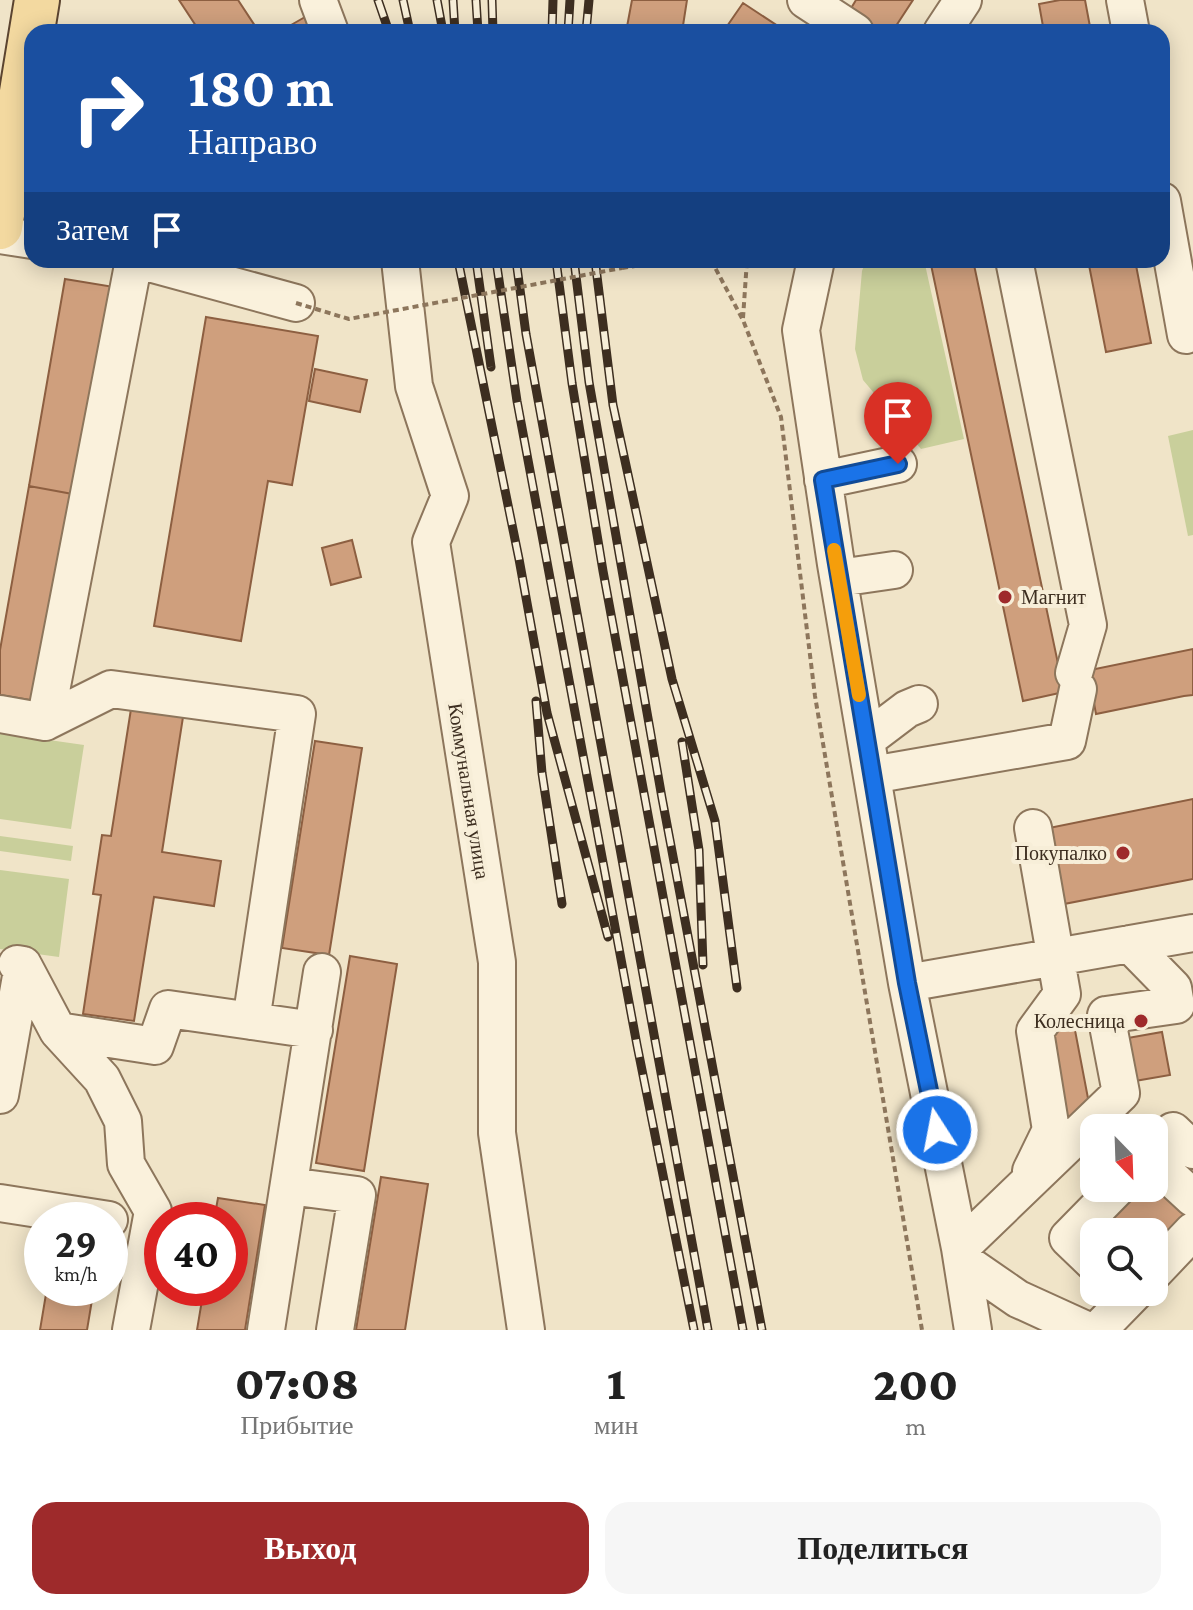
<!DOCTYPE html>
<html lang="ru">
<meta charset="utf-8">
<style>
:root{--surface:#fff;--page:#f6f6f6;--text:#222;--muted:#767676;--accent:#9e2a2b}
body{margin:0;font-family:"Crimson Pro",serif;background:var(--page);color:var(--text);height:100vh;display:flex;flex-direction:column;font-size:30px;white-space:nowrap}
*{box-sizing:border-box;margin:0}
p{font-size:26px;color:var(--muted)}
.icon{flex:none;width:44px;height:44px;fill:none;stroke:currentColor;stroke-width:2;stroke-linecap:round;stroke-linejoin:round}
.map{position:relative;height:1330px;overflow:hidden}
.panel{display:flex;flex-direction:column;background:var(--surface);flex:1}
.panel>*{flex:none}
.banner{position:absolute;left:24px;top:24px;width:1146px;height:244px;border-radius:24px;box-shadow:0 4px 20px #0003;background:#1a4fa0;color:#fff;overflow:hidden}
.needle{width:52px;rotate:157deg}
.tools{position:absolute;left:1080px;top:1114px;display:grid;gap:16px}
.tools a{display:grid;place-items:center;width:88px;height:88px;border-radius:16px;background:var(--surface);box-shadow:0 4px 20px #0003;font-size:40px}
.speed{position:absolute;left:24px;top:1202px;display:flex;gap:16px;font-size:40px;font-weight:700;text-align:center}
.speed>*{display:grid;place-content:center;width:104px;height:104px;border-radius:50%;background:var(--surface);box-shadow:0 4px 20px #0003;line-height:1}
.speed small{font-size:20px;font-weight:400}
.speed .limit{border:12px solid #d22;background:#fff;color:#111}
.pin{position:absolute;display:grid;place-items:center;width:68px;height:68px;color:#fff;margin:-82px -34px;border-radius:50% 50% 50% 0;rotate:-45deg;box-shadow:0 0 8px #0007}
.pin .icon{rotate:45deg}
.me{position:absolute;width:88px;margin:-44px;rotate:349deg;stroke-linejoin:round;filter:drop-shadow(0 0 6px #0008)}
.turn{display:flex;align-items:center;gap:28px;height:168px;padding:0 32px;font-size:36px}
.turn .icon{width:104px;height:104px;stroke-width:2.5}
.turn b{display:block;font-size:56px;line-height:68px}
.then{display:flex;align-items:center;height:76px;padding:0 32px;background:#0003;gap:16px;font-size:30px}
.eta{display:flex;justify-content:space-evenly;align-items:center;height:136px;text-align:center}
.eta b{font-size:48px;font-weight:800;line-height:56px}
.cta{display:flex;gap:16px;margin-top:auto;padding:16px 32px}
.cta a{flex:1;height:92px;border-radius:24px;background:var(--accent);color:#fff;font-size:32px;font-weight:800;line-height:92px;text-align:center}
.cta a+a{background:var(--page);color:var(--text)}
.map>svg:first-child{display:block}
</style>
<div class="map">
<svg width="1193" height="1330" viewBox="0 0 1193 1330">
<rect width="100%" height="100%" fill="#f0e4c8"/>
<path fill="#c9cf9b" d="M866,260h58l40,179 -43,10 -58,-69 -8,-31 7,-78z
M1193,430v105l-5,1 -20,-100z
M0,733l84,12 -13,84 -71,-10z
M0,836l73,10 -2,15 -71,-10z
M0,870l69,9 -10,78 -59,-8z"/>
<path fill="#cf9f7d" stroke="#8d5f41" stroke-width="2" d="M179,0h59l21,32h-59z
M632,0h55l-5,32h-56z
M856,0h57l-21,32h-8l-34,-22z
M1060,0h25l6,32h-47l-5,-28z
M743,3l44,29h-64z
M312,13l11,19h-28l-4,-7z
M930,260h43l91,432 -41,9z
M1088,260h47l16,83 -45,9z
M65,279l49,8 -36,208 -49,-9z
M206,317l112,19 -26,149 -24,-4 -27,160 -87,-15z
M315,369l52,11 -7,32 -51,-11z
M29,486l49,9 -36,207 -42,-7v-45z
M352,540l9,37 -30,8 -9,-37z
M1193,649v46l-9,1 -88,18 -5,-27 -30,-11z
M131,709l52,8 -21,135 59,9 -7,45 -60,-9 -20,124 -51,-7 18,-119 -8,-1 9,-59 9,1z
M315,741l47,7 -33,207 -47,-7z
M1193,799v80l-129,25 -15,-76z
M350,956l47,8 -33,207 -48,-8z
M1074,1025l17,89 -26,5 -17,-89z
M1162,1032l8,43 -41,7 -7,-43z
M381,1177l47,7 -23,146h-49z
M1154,1179l39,35 -39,43v-25h-56l40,-44h16z
M218,1198l47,7 -20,125h-48l7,-42h26v-68h-16z
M47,1288h47l-7,42h-47z"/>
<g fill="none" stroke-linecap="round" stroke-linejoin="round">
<defs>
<path id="minor" d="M318,0l12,32
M806,0l49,32
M1125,0l6,32
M942,32l21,-32
M1162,201l24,134
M0,235l32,5
M138,260l158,43
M400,260l14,126 36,110 -19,46 66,420v171l29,197
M816,260l-15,70 35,234 71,419 53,265 13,82
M1014,260l74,365 -14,48
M823,480l75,-16
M839,578l55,-8
M0,714l45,8 66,-33 186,25 -46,307
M45,722l89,-462
M866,740l41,-31 12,-5
M872,775l195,-34 11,-52
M23,965l35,66 97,15 13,-37 146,21
M907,983l286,-50
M58,1031l44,48 21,42 3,43 27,47 -22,119
M0,1095l23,-130 -6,-1
M1154,1150l19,-19 20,19
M1154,1162l39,36
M1031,1171l20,-41 -16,-99 27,-37 -29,-166
M289,1186l68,9 -22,135
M0,1203l109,17
M960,1248l161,-155 -15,-78 70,-10 -3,-17 -43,-44
M963,1261l55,38 68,31
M1094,1263l-26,-25 49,-50
M1154,1272l39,-41
M266,1330l56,-358
M1098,1330l37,-38"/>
<path id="major" d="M0,227l37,-227"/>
</defs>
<use href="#minor" stroke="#8d765c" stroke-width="40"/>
<use href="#major" stroke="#5b4430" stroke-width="48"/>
<path stroke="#8d765c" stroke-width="4" stroke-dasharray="6 4" stroke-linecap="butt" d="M711,260l32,60 38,97 34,279 107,634
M622,268l50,-8
M743,318l4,-58"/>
<use href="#minor" stroke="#faf1dc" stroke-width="36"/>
<use href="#major" stroke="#f3d9a0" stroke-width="44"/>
<defs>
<path id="rail" d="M378,0l11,32
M403,0l7,32
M437,0l6,32
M453,0l2,32
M476,0l2,32
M492,0l1,32
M552,32l1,-32
M568,32l2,-32
M586,32l3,-32
M458,260l61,299 28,154 61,224
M476,260l15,107
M496,260l21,141 120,644 57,285
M516,260l10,74 182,996
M556,260l16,123 31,188 140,759
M574,260l15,122 73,416 100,532
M595,260l18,145 59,274 43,142 22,167
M536,701l6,72 20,131
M682,742l17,108 4,115"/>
</defs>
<use href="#rail" stroke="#3d2e20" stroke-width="9"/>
<use href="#rail" stroke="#f7eed8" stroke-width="6" stroke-dasharray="18" stroke-linecap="butt"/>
<path stroke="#8d765c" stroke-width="4" stroke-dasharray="6 4" stroke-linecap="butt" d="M296,303l53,16 273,-51"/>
</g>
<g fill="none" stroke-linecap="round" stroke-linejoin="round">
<defs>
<path id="route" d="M898,464l-75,16 84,503 30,147"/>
</defs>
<use href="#route" stroke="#114b97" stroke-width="20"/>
<use href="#route" stroke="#1a73e8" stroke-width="14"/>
<path stroke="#f59e0b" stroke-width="14" d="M834,550l25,145"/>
</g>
<g fill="#9e2a2b" stroke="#f7eed8" stroke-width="3">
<circle cx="1005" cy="597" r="8"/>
<circle cx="1123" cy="853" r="8"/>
<circle cx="1141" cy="1021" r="8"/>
</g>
<g text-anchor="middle" stroke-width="8" stroke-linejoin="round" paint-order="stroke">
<g font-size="20" fill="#3d2e20" stroke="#f7eed8" text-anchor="end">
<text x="1021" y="604" text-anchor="start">Магнит</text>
<text x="1107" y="860">Покупалко</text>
<text x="1125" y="1028">Колесница</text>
</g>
<g font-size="20" fill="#3d2e20" stroke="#f7eed8">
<text transform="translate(469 791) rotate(81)" y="7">Коммунальная улица</text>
</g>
</g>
</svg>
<div class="tools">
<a><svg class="needle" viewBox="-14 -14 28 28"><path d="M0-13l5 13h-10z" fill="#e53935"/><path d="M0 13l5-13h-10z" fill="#767676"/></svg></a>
<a><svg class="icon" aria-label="search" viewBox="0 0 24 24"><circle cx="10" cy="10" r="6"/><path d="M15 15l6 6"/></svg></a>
</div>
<div class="speed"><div>29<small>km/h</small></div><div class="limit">40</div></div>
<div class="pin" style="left:898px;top:464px;background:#d93025"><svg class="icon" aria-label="arrive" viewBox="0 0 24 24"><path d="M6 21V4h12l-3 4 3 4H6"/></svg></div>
<svg class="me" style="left:937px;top:1130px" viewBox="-20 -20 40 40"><circle r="17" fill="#1a73e8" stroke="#fff" stroke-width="3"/><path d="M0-11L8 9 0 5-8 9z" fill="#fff"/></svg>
<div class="banner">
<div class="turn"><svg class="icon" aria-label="right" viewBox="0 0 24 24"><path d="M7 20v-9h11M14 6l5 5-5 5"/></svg><div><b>180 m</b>Направо</div></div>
<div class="then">Затем<svg class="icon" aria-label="arrive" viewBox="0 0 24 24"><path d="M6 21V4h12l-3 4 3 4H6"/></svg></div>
</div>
</div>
<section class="panel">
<div class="eta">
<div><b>07:08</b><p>Прибытие</p></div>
<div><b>1</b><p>мин</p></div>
<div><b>200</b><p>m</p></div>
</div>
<div class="cta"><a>Выход</a><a>Поделиться</a></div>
</section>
